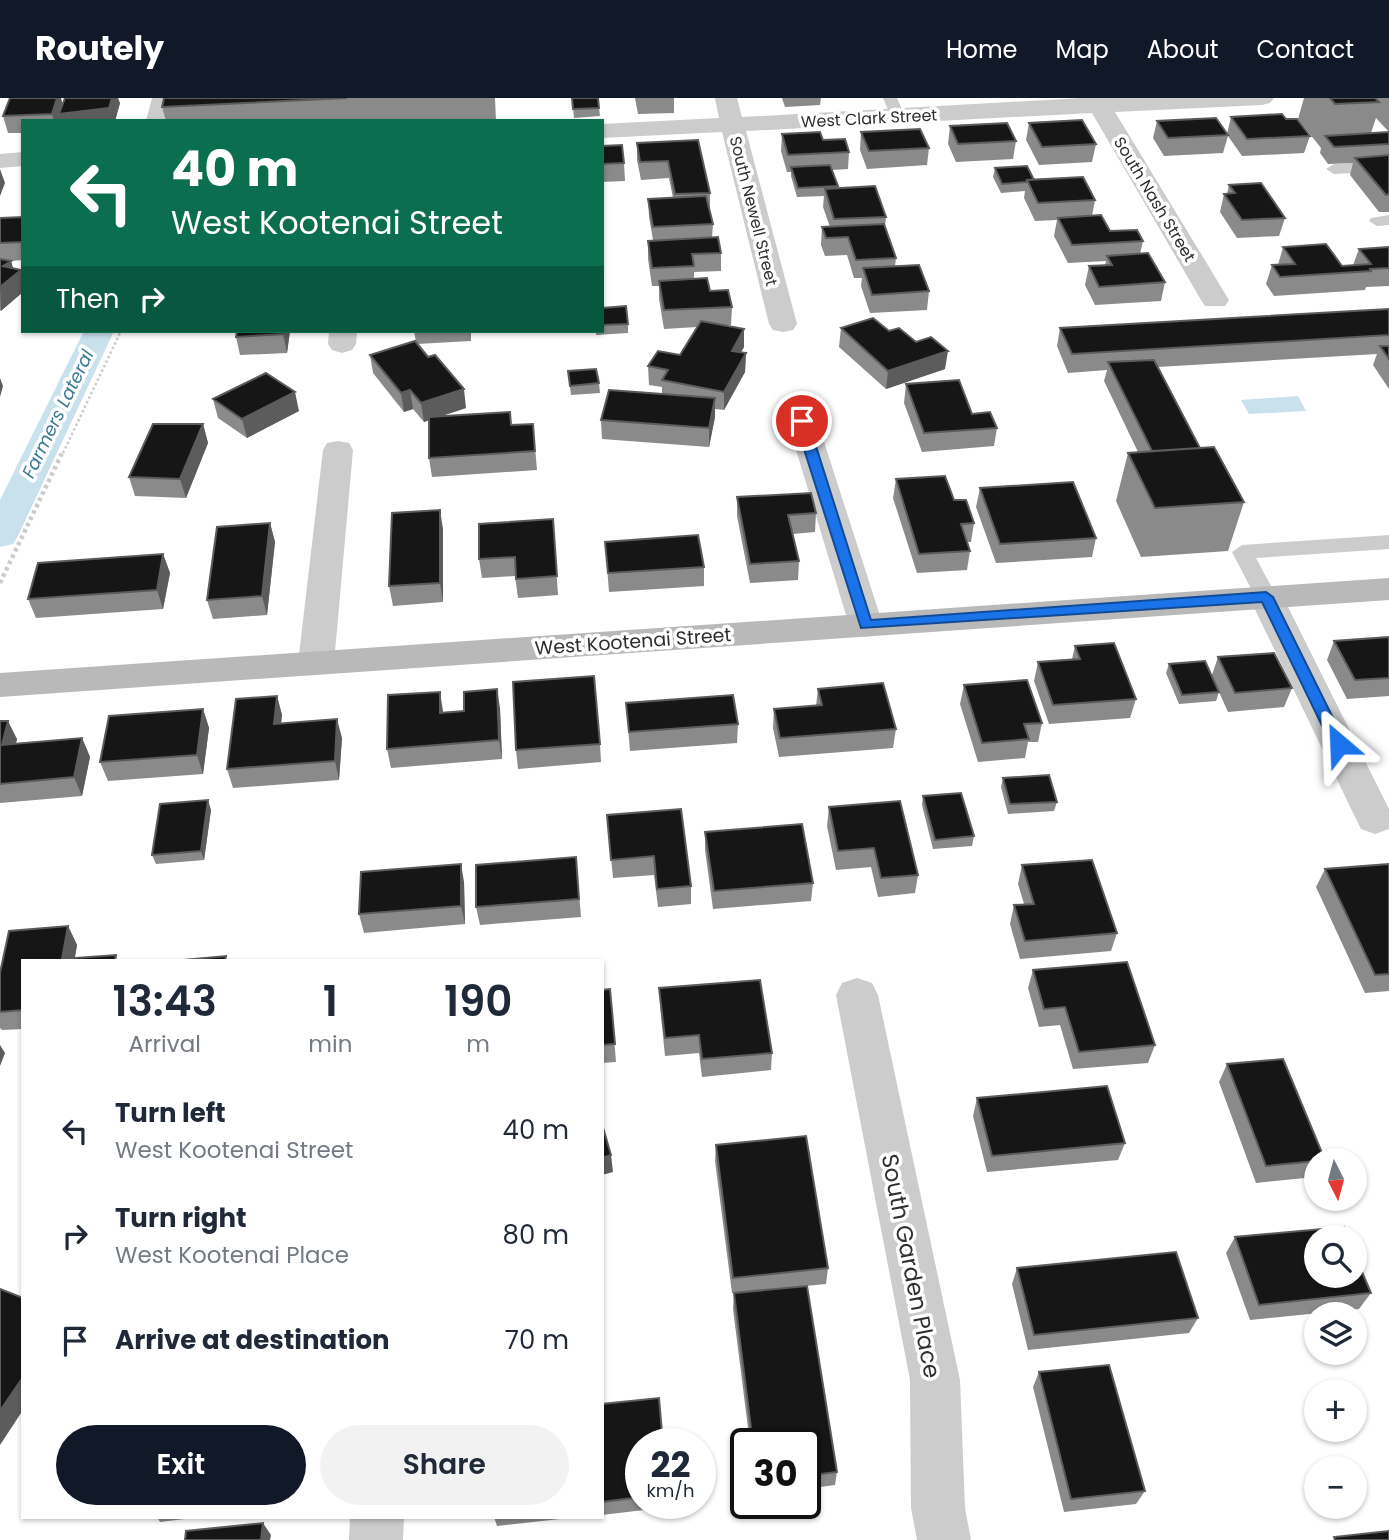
<!DOCTYPE html>
<meta charset="utf-8">
<style>
:root{--surface:#fff;--page:#f2f2f3;--text:#1f2937;--muted:#747a83;--accent:#111827}
body{margin:0;font-family:Poppins,sans-serif;background:var(--page);color:var(--text);height:100vh;display:flex;flex-direction:column;font-size:26px;white-space:nowrap}
*{box-sizing:border-box;margin:0}
p{font-size:23px;color:var(--muted)}
.icon{flex:none;width:38px;height:38px;fill:none;stroke:currentColor;stroke-width:2;stroke-linecap:round;stroke-linejoin:round}
.map{position:relative;flex:1;overflow:hidden}
.side{position:absolute;left:21px;top:861px;width:583px;height:560px;display:flex;flex-direction:column;background:var(--surface);border-radius:0px;box-shadow:0 2px 5px #0004}
.side>*{flex:none}
.top-card{position:absolute;left:21px;top:21px;width:583px;height:214px;border-radius:0px;box-shadow:0 2px 5px #0004;background:#0b6e4f;color:#fff;overflow:hidden}
.needle{width:46px;rotate:174deg}
.fabs{position:absolute;left:1304px;top:1050px;display:grid;gap:14px}
.fabs a{display:grid;place-items:center;width:63px;height:63px;border-radius:50%;background:var(--surface);box-shadow:0 2px 5px #0004;font-size:35px}
.speed{position:absolute;left:625px;top:1330px;display:flex;gap:14px;font-size:35px;font-weight:700;text-align:center}
.speed>*{display:grid;place-content:center;width:91px;height:91px;border-radius:50%;background:var(--surface);box-shadow:0 2px 5px #0004;line-height:1}
.speed small{font-size:18px;font-weight:400}
.speed .limit{border:4px solid #111;border-radius:10px;background:#fff;color:#111}
.pin{position:absolute;display:grid;place-items:center;width:60px;height:60px;color:#fff;margin:-30px;border:4px solid #fff;border-radius:50%;box-shadow:0 2px 7px #0007}
.me{position:absolute;width:77px;margin:-38px;rotate:334deg;stroke-linejoin:round;filter:drop-shadow(0 0 5px #0008)}
.turn{display:flex;align-items:center;gap:24px;height:147px;padding:0 35px;font-size:32px}
.turn .icon{width:91px;height:91px;stroke-width:2.5}
.turn b{display:block;font-size:49px;line-height:60px}
.then{display:flex;align-items:center;height:66px;padding:0 35px;background:#0003;gap:14px;font-size:26px}
.eta{display:flex;justify-content:space-evenly;align-items:center;height:119px;text-align:center}
.eta b{font-size:42px;font-weight:600;line-height:49px}
.action{display:flex;gap:14px;margin-top:auto;padding:14px 35px}
.action a{flex:1;height:80px;border-radius:42px;background:var(--accent);color:#fff;font-size:28px;font-weight:600;line-height:80px;text-align:center}
.action a+a{background:var(--page);color:var(--text)}
ul{padding:0;list-style:none}
li{display:flex;align-items:center;gap:21px;height:105px;padding:0 35px}
li div{flex:1}
li b{display:block;font-size:26px}
li em{font-style:normal}
header{display:flex;align-items:center;gap:42px;box-sizing:border-box;height:98px;padding:0 35px;background:var(--accent);color:#fff}
header strong{font-size:33px}
nav{display:flex;gap:38px;margin-inline-start:auto;font-size:24px}
.map>svg:first-child{display:block}
</style>
<header>
<strong>Routely</strong>
<nav><a>Home</a><a>Map</a><a>About</a><a>Contact</a></nav>
</header>
<div class="map">
<svg width="1389" height="1442" viewBox="0 0 1389 1442">
<rect width="100%" height="100%" fill="#fff"/>
<path fill="#c8e1ed" d="M1298,298l8,15 -57,3 -8,-14z"/>
<g fill="none" stroke-linecap="round" stroke-linejoin="round">
<path fill="#c8e1ed" fill-rule="evenodd" d="M84,233h30l-96,205 -5,8 -13,3v-47z"/>
<path stroke="#ccc" stroke-width="2.5" stroke-dasharray="2.5 2.5" stroke-linecap="butt" d="M63,355l58,-122"/>
<path stroke="#ccc" stroke-width="4.5" stroke-dasharray="3.5 3.5" stroke-linecap="butt" d="M0,485l63,-132"/>
<path fill="#ccc" fill-rule="evenodd" d="M883,0h14l8,18 -3,3h-10z
M1389,63v10l-55,3 -8,-5 8,-5z
M1389,117v10l-12,1 -8,-5 2,-3z
M1389,437v14l-133,9 21,39 -3,5h-16l-26,-50 10,-7z"/>
<path fill="#ccc" fill-rule="evenodd" d="M152,0h24l-6,23h-24z
M715,0h22l5,19 341,-19h191l-4,5 -8,2 -147,7 114,188 -4,6h-20l-4,-6 -109,-187 -346,18 51,193 -4,6 -10,2 -10,-2 -4,-6 -47,-192 -120,6v-14l117,-6z
M23,54v14l-23,2v-14z
M329,233h28l-1,13 -4,6 -10,3 -10,-3 -4,-6z
M802,313l11,3 4,6 66,205 -5,8 -12,4 -12,-4 -5,-8 -62,-205 4,-6z
M338,343l11,2 4,7 -19,213 -6,9 -12,3 -12,-3 -6,-9 25,-213 4,-7z
M1266,488l12,3 5,8 106,212v20l-14,5 -14,-5 -5,-10 -107,-222 5,-8z
M857,880l15,5 6,12 82,385 5,128 6,32h-54l-6,-32 -1,-128 -74,-385 6,-12z
M350,1419h54l-1,23h-54z"/>
<path fill="#b9b9b9" fill-rule="evenodd" d="M1389,480v22l-1389,97v-24z"/>
</g>
<path fill="#8a8a8a" fill-rule="evenodd" d="M164,0h331l1,23h-330l-4,-14z
M572,0l27,10 1,8 -26,2z
M635,0h39v15l-36,1z
M782,0h39l-1,7 -35,2z
M1304,0h85v114h-10l-29,-37 3,-12 -25,1 -8,-11 1,-5 -23,-29zM1376,20l13,14 -18,1z
M120,5l-5,18h-53l-1,-2v2h-38v12h-15l-5,-17 60,-12z
M1231,19l55,2 24,17 -6,17 -62,3 -14,-20 -5,17 -59,3 -11,-18 4,-17 70,13z
M1029,25l67,21 -4,18 -53,3 -13,-25z
M950,28l66,15 -3,18 -57,3 -8,-18z
M861,34l68,16 -2,17 -60,4 -7,-19z
M782,36l41,6 26,12 -1,17 -16,1 5,18 49,29 -1,9 11,32 -1,8 34,25 -2,19 -57,3 -9,-27 1,-8h-8l-7,-23 -22,1 -4,-11 1,-18h8l-7,-20 1,-11 -27,1 -6,-21v-4h-4l-6,-21z
M698,42l12,53v17l3,14 -1,13 9,16v18l-27,1v7l38,28 -1,18h-5l18,22 -3,5 5,1 -1,19 -21,38 -9,-1v8l-6,30 -107,-8 -1,-19 61,-26v-7l-13,-2 -1,-19 32,-11 17,-28 -33,2 -5,-30v-13h-7l-4,-27v-18l5,-1 -4,-23 -1,-18 25,-1 -4,-20 -28,2 -4,-20v-17z
M602,48l22,17 1,18 -23,1z
M995,70l100,32 -3,16 18,15 33,10 -3,13 25,28 -4,19 -66,4 -10,-20 4,-19 16,-1 1,-4 -38,2 -14,-27 3,-16 -22,1 -11,-23 1,-7 -24,2 -8,-16z
M1229,87l56,33 -6,18 -42,2 -17,-26 4,-18h3z
M23,119v43l-12,1 2,7 8,2 2,5v17l-23,19v-93z
M1283,149l59,19 11,-1 6,-16 30,-2v39l-23,1 -1,3 -91,6 -8,-12 6,-19h6z
M602,210l26,16v9l-32,2v-4h6z
M1389,211v80l-16,-24 4,-11 -219,13 42,81 44,54 -16,49 -87,6 -25,-56 12,-48 10,-1 -34,-71 3,-11 -39,3 -11,-27 3,-18z
M841,230l48,3 56,38 -59,20 -47,-42z
M290,233l-3,22 -47,2 -4,-18z
M414,233h57v10l-54,3 49,64 -25,8 71,9 21,-1 4,46 -105,7 -3,-19v-38l-5,2 -11,-13 -9,3 -31,-39 -3,-18 46,-13z
M568,273l31,12 1,10 -29,2z
M906,286l66,30 25,14 -3,18 -72,6 -18,-49z
M213,301l86,12 -52,27 -29,-20z
M203,326l5,19 -22,55 -51,-2 -6,-19z
M896,381l58,21 20,23 -3,19h-4l3,9 -3,19 -50,3 -24,-75z
M980,390l116,50 -4,19 -96,6 -20,-56z
M737,399l79,16 -1,19 -22,2 6,27 -1,19 -48,3 -13,-67z
M553,421l5,76 -40,3 -3,-22 -33,2 -3,-19z
M270,425l5,19 -8,73 -54,4 -6,-19z
M443,431v73l-50,4 -4,-20z
M605,444l99,25v19l-95,6z
M163,456l7,19 -7,36 -127,9 -8,-19z
M1389,539v59l-42,3 -20,-39 7,-19z
M1075,548l61,53 -6,19 -81,6 -15,-43 4,-19 34,-3z
M1218,559l74,31 -8,19 -56,5 -9,-20 -3,9 -37,3 -13,-31 3,-9 43,11z
M964,587l78,38 -4,19h-10l-3,16 -47,4 -18,-58z
M818,591l78,40 -3,19 -114,9 -6,-29 1,-19 42,-3z
M277,598l5,19 -1,8 61,15 -3,42 -106,8 -6,-19z
M626,605l112,21 -1,19 -107,8z
M500,610l2,51 -111,9 -4,-19 56,-37z
M203,611l6,19 -6,46 -95,7 -8,-19z
M0,623l17,18 -1,4 66,-5 8,19 -8,39 -82,7z
M600,646l1,18 -83,7 -2,-19z
M1003,680l54,24 -3,9 -46,3 -7,-27z
M923,698l51,40 -2,10 -39,3 -11,-44z
M829,709l89,68 -3,18 -37,4 -7,-30 -35,3 -9,-44z
M211,712l-7,50 -48,4 -4,-9z
M607,717l84,71v18l-33,3 -4,-32 -41,3z
M705,734l108,51 -2,18 -98,8 -8,-59z
M576,759l5,60 -101,8 -4,-18z
M1389,766v127l-24,2 -49,-106 9,-18z
M1022,767l95,68 -6,18 -91,8 -10,-35 4,-19 10,-1 -6,-20z
M464,784l1,42 -101,9 -5,-19z
M68,828l9,19 -2,13 44,3h-96v68l-21,1 -2,-2v-55z
M1033,872l122,75 -7,18 -75,6 -13,-44 -21,2 -11,-39z
M659,890l113,65 -1,17 -69,7 -3,-24 -34,3 -5,-50z
M610,891l6,73 -14,1v-73z
M1227,966l89,96v15l-1,2 -59,6 -37,-101z
M977,1000l148,45 -7,17 -131,12 -14,-56z
M716,1047l112,123 -2,16 -94,9 -17,-132z
M1235,1139l136,56 -12,16 -109,11 -24,-67z
M1017,1170l181,50 -9,15 -161,17 -16,-66z
M734,1195l103,179 -2,13 -30,4v-45h-55l-17,-135z
M1039,1274l106,119 -9,13 -72,8 -31,-125z
M602,1306l38,40v59h28l1,4 -67,8z
M157,1419h44l-41,5z
M494,1419h84l-81,9z"/>
<path fill="#5c5c5c" d="M57,0h4l3,11 48,-11h6l2,5 -5,18h-53l-1,-2v2h-7l-2,-7z
M0,71l5,14 -5,13z
M11,163l4,14 6,-5 2,5v17l-22,19 -1,-24 3,-21z
M744,231v18l-13,22 1,-18z
M283,233h7l-3,22 -4,-19z
M948,253l-3,18 -59,20 2,-18z
M746,255l-1,19 -21,38v-18z
M0,280l3,8 -3,11z
M464,291l2,19 -42,14 -3,-19z
M410,292l3,19 -9,3 -3,-19z
M295,294l4,19 -52,27 -5,-19z
M715,300v19l-6,30v-19z
M203,326l5,19 -22,55 -6,-19z
M440,412l3,19v73l-3,-19z
M270,425l5,19 -8,73 -5,-19z
M163,456l7,19 -7,36 -6,-19z
M497,591l3,19 2,51 -3,-19z
M440,594l3,19v21l-3,-19z
M277,598l5,19 -3,28 -5,-19z
M203,611l6,19 -6,46 -6,-19z
M337,621l5,19 -3,42 -4,-19z
M8,623l9,18 -6,24 -9,-18z
M82,640l8,19 -8,39 -8,-19z
M208,702l3,10 -7,50 -3,-9z
M461,766l3,18 1,42 -4,-18z
M68,828l9,19 -3,16 -12,-2z
M0,947l5,8 -5,13z
M611,1057l2,17 -11,3v-17z
M23,1279v33l-23,35v-34z
M263,1425l8,12 -1,5h-9z"/>
<path fill="#161616" stroke="#5c5c5c" stroke-width="2" d="M10,0h47l-5,16 -49,2z
M65,0h47l-3,10 -50,6z
M164,0h183l-185,9z
M572,0h26l1,10 -26,1z
M1330,0h45l4,4 -44,2z
M1282,16l4,5h11l13,17 -63,3 -16,-22z
M1216,20l12,17 -60,3 -11,-17z
M1082,22l14,24 -54,3 -13,-24z
M1007,25l9,18 -58,3 -8,-18z
M920,31l9,19 -60,3 -8,-19z
M820,34l3,8 22,-1 4,13 -61,3 -6,-21z
M1389,34v12l-55,3 -9,-11z
M698,42l12,53 -35,1 -7,-33 -28,1 -3,-19z
M622,47l2,18 -22,1v-18z
M1389,57v39l-3,1 -31,-37z
M830,67l8,21 -40,2 -7,-21z
M1027,68l7,14h-7l-1,2 -24,2 -7,-16z
M1083,79l12,23 -57,3 -11,-23z
M1261,85l24,35 -43,2 -18,-26 11,-1 -6,-8z
M875,88l11,31 -52,2 -9,-30z
M706,98l7,28 -60,3 -5,-28z
M1101,117l9,16 27,-1 6,11 -71,4 -14,-27z
M23,119v25l-23,1v-25z
M884,126l12,34 -40,2 -8,-23 -22,1 -4,-11z
M718,139l3,16 -29,1 2,12 -42,2 -4,-27z
M1326,146l16,22 29,-2 -12,-15 30,-2v21l-19,1 1,2 -91,6 -8,-12 23,-1 -12,-17z
M1148,155l17,29 -66,5 -10,-21 23,-1 -5,-9z
M0,161l11,2 -8,5 18,4 -21,17z
M919,167l10,26 -57,4 -9,-27z
M707,180l3,13 18,-1 4,17 -68,3 -5,-29z
M626,208l2,18 -26,1v-17z
M1389,211v26l-317,19 -12,-26z
M873,220l16,13 10,-3 17,14 15,-5 17,14 -60,20 -47,-43z
M701,223l43,8 -12,22 14,2 -22,39 -62,-12 6,-10 -20,-4 10,-15 22,4z
M237,233h46v3l-47,3z
M415,243l13,16 7,-2 29,34 -43,14 -11,-13 -9,3 -31,-38z
M1380,248h9v13z
M1154,262l46,88 -48,3 -44,-89z
M596,271l3,14 -29,3 -2,-15z
M266,275l29,19 -53,27 -29,-20z
M959,282l13,34 18,-2 7,16 -73,5 -18,-49z
M609,292l106,8 -6,30 -108,-8z
M510,314l1,13 22,-1 2,27 -106,7v-41z
M153,326h50l-23,55 -51,-2z
M1214,349l30,55 -89,6 -27,-55z
M945,378l9,24h12l8,23 -13,1 9,27 -51,3 -23,-75z
M1073,384l23,56 -96,6 -20,-56z
M811,395l5,20 -28,2 11,46 -49,3 -13,-67z
M440,412v73l-51,3 3,-73z
M553,421l4,57 -41,3 -1,-22 -36,2v-35z
M270,425l-8,73 -55,4 10,-73z
M698,437l6,32 -96,6 -3,-31z
M163,456l-6,36 -129,9 10,-36z
M1389,539v41l-34,2 -21,-39z
M1114,545l22,56 -83,6 -15,-43 42,-3 -5,-13z
M1274,555l18,35 -57,5 -17,-36z
M1205,563l14,31 -37,3 -13,-31z
M594,578l6,68 -84,6 -3,-68z
M1027,582l15,43 -18,1 5,15 -47,4 -18,-58z
M883,585l13,46 -116,9 -6,-29 48,-4 -4,-16z
M497,591l2,51 -112,9 1,-54 52,-3v21l24,-2v-19z
M733,597l5,29 -109,8 -3,-29z
M277,598l-3,28 63,-5 -2,42 -108,8 9,-70z
M203,611l-6,46 -97,7 9,-46z
M0,623h8l-6,24 80,-7 -8,39 -74,7z
M1049,677l8,27 -47,2 -7,-26z
M961,695l13,43 -39,4 -12,-44z
M208,702l-7,51 -49,4 8,-51z
M900,703l18,74 -37,3 -7,-30 -36,3 -9,-44z
M681,711l10,77 -34,3 -3,-33 -43,4 -4,-45z
M802,726l11,59 -99,8 -9,-59z
M576,759l3,42 -103,8v-42z
M1092,762l25,73 -92,8 -11,-36 20,-1 -12,-39z
M461,766v42l-102,8 2,-42z
M1389,766v110l-14,1 -50,-106z
M68,828l-6,33 54,-4 -1,6h-92v49l-23,2v-39l9,-42z
M226,858l-1,5h-53z
M1127,864l28,83 -76,7 -14,-45 -21,2 -11,-39z
M760,882l12,73 -70,6 -3,-24 -34,3 -6,-50z
M610,891l5,55 -13,1v-55z
M1283,961l42,101h-9v1l-50,5 -39,-102z
M1107,988l18,57 -133,13 -15,-58z
M602,1026l9,31 -9,3z
M806,1038l22,132 -95,10 -17,-133z
M1344,1129l4,10h-32v39h38v-23l17,40 -112,12 -24,-68z
M1176,1154l22,66 -164,17 -17,-67z
M807,1188l30,186 -32,4v-32h-52l-19,-151z
M0,1191l23,9v79l-23,34z
M1109,1267l36,126 -74,8 -32,-127z
M659,1300l4,46h-23v53l-38,5v-98z
M263,1425l-2,17h-76l1,-9z
M1389,1433v9h-54l-1,-3z"/>
<path fill="#1a73e8" stroke="#114b97" stroke-width="2" d="M802,319l6,4 63,199 395,-28 7,5 73,147 -2,4 -5,2 -8,-6 -69,-142 -401,26 -66,-207z"/>
<g text-anchor="middle" stroke-width="7" stroke-linejoin="round" paint-order="stroke">
<g font-size="16" fill="#2f2f2f" stroke="#fff">
<text transform="translate(869 20) rotate(-3)" y="6">West Clark Street</text>
<text transform="translate(1155 101) rotate(59)" y="6">South Nash Street</text>
<text transform="translate(754 113) rotate(76)" y="6">South Newell Street</text>
</g>
<g font-size="18" font-style="italic" fill="#3a7894" stroke="#fff">
<text transform="translate(58 316) rotate(-64)" y="6">Farmers Lateral</text>
</g>
<g font-size="19" fill="#2f2f2f" stroke="#fff">
<text transform="translate(633 543) rotate(-4)" y="7">West Kootenai Street</text>
</g>
<g font-size="23" fill="#2f2f2f" stroke="#fff">
<text transform="translate(911 1168) rotate(79)" y="8">South Garden Place</text>
</g>
</g>
</svg>
<div class="fabs">
<a><svg class="needle" viewBox="-14 -14 28 28"><path d="M0-13l5 13h-10z" fill="#e53935"/><path d="M0 13l5-13h-10z" fill="#747a83"/></svg></a>
<a><svg class="icon" aria-label="search" viewBox="0 0 24 24"><circle cx="10" cy="10" r="6"/><path d="M15 15l6 6"/></svg></a>
<a><svg class="icon" aria-label="layers" viewBox="0 0 24 24"><path d="M12 4l9 5-9 5-9-5zM3 14l9 5 9-5"/></svg></a>
<a>+</a>
<a>−</a>
</div>
<div class="speed"><div>22<small>km/h</small></div><div class="limit">30</div></div>
<div class="pin" style="left:802px;top:323px;background:#d93025"><svg class="icon" aria-label="arrive" viewBox="0 0 24 24"><path d="M6 21V4h12l-3 4 3 4H6"/></svg></div>
<svg class="me" style="left:1339px;top:646px" viewBox="-20 -20 40 40"><path d="M0-17L14 15 0 8-14 15z" fill="#1a73e8" stroke="#fff" stroke-width="4"/></svg>
<div class="top-card">
<div class="turn"><svg class="icon" aria-label="left" viewBox="0 0 24 24"><path d="M17 20v-9H6M10 6l-5 5 5 5"/></svg><div><b>40 m</b>West Kootenai Street</div></div>
<div class="then">Then<svg class="icon" aria-label="right" viewBox="0 0 24 24"><path d="M7 20v-9h11M14 6l5 5-5 5"/></svg></div>
</div>
<section class="side">
<div class="eta">
<div><b>13:43</b><p>Arrival</p></div>
<div><b>1</b><p>min</p></div>
<div><b>190</b><p>m</p></div>
</div>
<ul>
<li><svg class="icon" aria-label="left" viewBox="0 0 24 24"><path d="M17 20v-9H6M10 6l-5 5 5 5"/></svg><div><b>Turn left</b><p>West Kootenai Street</p></div><em>40 m</em></li>
<li><svg class="icon" aria-label="right" viewBox="0 0 24 24"><path d="M7 20v-9h11M14 6l5 5-5 5"/></svg><div><b>Turn right</b><p>West Kootenai Place</p></div><em>80 m</em></li>
<li><svg class="icon" aria-label="arrive" viewBox="0 0 24 24"><path d="M6 21V4h12l-3 4 3 4H6"/></svg><div><b>Arrive at destination</b></div><em>70 m</em></li>
</ul>
<div class="action"><a>Exit</a><a>Share</a></div>
</section>
</div>
